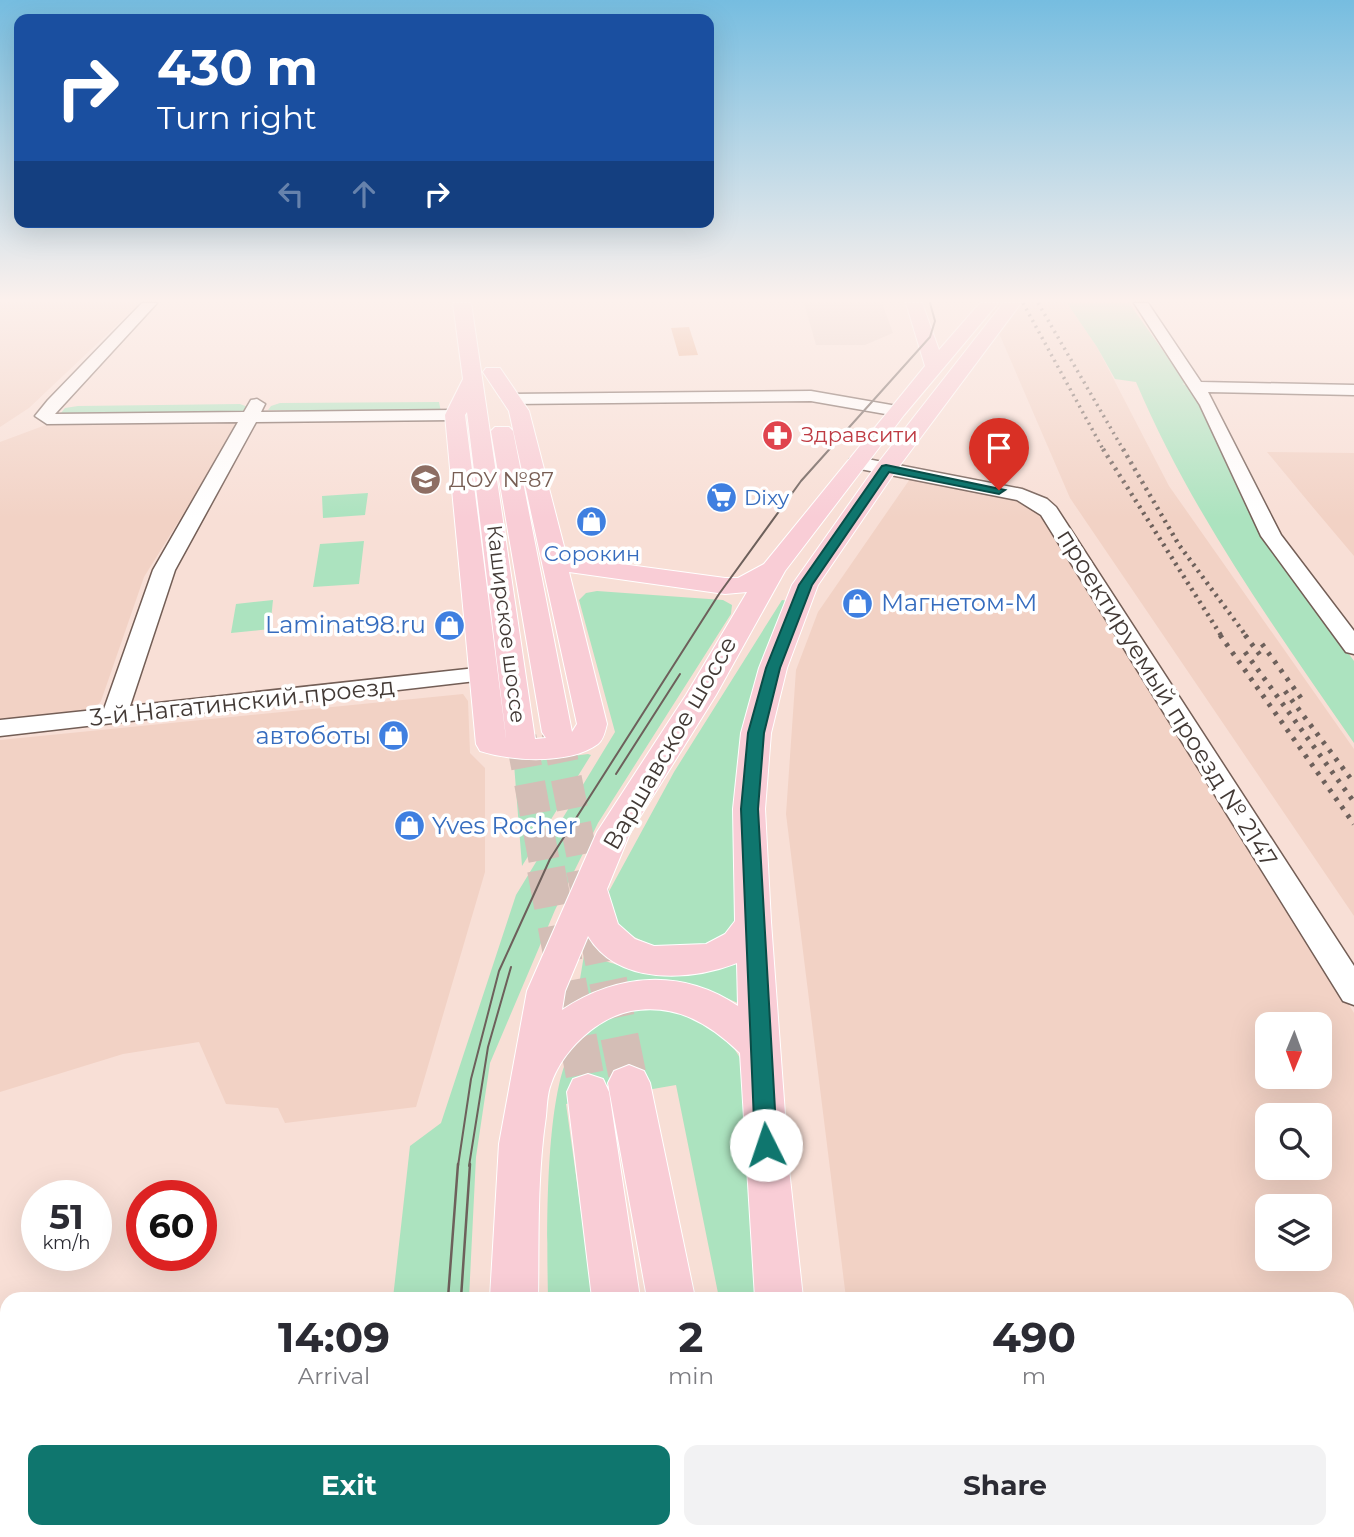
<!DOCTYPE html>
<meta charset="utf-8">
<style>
:root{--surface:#fff;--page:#f2f2f3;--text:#2b2b33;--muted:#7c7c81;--accent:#0f766e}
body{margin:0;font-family:Montserrat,sans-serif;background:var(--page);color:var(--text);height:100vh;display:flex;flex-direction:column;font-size:26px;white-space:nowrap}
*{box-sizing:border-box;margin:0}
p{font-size:23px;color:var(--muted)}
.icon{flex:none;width:38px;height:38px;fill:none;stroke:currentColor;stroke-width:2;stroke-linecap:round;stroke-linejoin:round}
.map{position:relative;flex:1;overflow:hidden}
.drawer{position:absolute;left:0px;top:1292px;width:1354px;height:247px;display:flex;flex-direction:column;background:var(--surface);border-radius:21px 21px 0 0;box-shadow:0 7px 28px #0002}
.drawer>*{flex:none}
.hud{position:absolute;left:14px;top:14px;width:700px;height:214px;border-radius:14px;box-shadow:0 7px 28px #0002;background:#1a4fa0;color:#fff;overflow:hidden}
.needle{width:46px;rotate:181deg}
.controls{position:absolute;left:1255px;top:1012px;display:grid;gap:14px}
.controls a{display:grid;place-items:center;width:77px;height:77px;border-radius:14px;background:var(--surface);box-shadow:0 7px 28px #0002;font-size:35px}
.speed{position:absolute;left:21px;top:1180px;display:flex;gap:14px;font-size:35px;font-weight:700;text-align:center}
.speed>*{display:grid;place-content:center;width:91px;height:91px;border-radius:50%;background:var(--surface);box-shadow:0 7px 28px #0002;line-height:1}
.speed small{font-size:18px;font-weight:400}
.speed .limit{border:10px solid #d22;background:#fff;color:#111}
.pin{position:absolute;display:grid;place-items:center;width:60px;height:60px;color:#fff;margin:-72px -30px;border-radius:50% 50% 50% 0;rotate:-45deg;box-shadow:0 0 7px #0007}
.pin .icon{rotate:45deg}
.me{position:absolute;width:77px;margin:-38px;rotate:356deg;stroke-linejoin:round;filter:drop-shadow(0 0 5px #0008)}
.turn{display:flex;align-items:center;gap:24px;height:147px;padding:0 28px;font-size:32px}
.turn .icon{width:91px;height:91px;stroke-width:2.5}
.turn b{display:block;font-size:49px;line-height:60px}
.lanes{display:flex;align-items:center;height:66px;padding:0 28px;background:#0003;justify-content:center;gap:35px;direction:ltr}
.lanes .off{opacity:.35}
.eta{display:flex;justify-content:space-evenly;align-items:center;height:119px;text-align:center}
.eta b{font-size:42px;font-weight:700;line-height:49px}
.action{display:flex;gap:14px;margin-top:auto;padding:14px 28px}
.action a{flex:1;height:80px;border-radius:14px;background:var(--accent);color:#fff;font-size:28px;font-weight:700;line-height:80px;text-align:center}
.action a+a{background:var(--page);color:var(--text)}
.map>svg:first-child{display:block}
</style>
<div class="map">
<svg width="1354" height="1537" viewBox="0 0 1354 1537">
<rect width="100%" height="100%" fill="#f8dfd6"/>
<path fill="#f2d2c5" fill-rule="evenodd" d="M0,303h140l-111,105 -29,19z
M986,303h81l30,44 72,139 185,263v167l-284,-418z
M236,421l2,5 -94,151 -43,124 -7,9 -13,6 -81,8v-282l51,-19z
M1267,452l87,1v103l-43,-51z
M912,476l106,20 23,16 313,501v524h-469l-1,-6h464v-233h-502l-60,-484 10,-144 22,-58zM1267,1024h53v52h-53zM1267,1115h53v52h-53zM1267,1206h53v52h-53z
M463,694l5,7 2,52 15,15v104l-69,235 -131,16 -7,-15 -52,-4 -27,-62 -76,12 -123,38v-352z"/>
<path fill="#e7cfc6" d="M804,303h78l11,30 -28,12h-49z"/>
<path fill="#ace3bf" d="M1067,303h62l57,80 -4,1 9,2 73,151 90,124v82c-80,-116 -163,-231 -218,-361l-21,-3 -18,-32z
M439,402l2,10 -173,-2 3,-4 9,-3z
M240,404l8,3 -5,6 -183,1 5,-6 13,-2z
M368,493l-3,22 -42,3 -1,-22z
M364,541l-5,43 -46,3 7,-43z
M597,591l126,9 9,5 -1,9 -133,209 -43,87 -65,153 -14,94 -7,141h-76l17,-152 31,-23 75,-228 99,-163 -36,-132 7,-7z
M273,600l-3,29 -39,4 5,-29z
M782,600l7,1 -46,314c-7,11 -14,22 -27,27 -30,14 -74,7 -97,-17 -7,-7 -9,-21 -12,-30l67,-123z
M588,754l3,1 -69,111 -8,-102z
M590,954c44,24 104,18 151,9l-3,40c-67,-29 -93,-25 -161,-6l7,-42z
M646,1005l42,5 39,27 21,34 6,169 6,58h-41l-43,-213 -110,19 27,194h-45c-1,-52 -5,-220 29,-256 21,-24 39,-28 69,-37z"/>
<path fill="#e8a885" d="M689,327l9,28 -19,1 -8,-28z"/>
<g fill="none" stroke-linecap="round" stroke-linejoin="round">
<path stroke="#d4beb6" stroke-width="31" stroke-dasharray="31 16" stroke-linecap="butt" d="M557,732l28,139
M521,737l25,134"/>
<path stroke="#d4beb6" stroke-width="38" stroke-dasharray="38 19" stroke-linecap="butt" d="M546,869l42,223
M585,869l44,214"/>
<defs>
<path id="minor" d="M142,303h15l-102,111 189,-2 7,-12 6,-1 8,5 -4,8 194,-2 9,5 -9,5 -199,2 -81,148 -45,136 355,-39 8,2 4,5 -4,5 -493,57v-16l104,-11 49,-139 85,-148 -191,2 -12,-8 13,-16z
M1134,303h14l53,79 153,3v10l-146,-3 73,143 73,96v23l-8,-2 -85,-116 -61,-131z
M811,391l86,15 9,5 -9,5 -86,-15 -301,3 -8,-5 8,-5z
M857,457l165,32 25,10 9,8 298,459v39l-11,-4 -302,-486 -24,-15 -167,-33 -2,-4 2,-4z"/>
<path id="major" d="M453,303h18l64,436 11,-1 -4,-6 -51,-301 4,-4h14l4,4 59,301 5,-8 -68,-313 -26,-39 3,-4h14l29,43 37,143 11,4 148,20h13l26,-14 161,-198 -19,-63h16l17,47 41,-47h18l-94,112 -119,156 -69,124 -86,138 -23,56 11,35 17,15 19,7 52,-2 19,-10 10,-13 -2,-112 8,-76 18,-65 33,-83 86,-122 125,-160h18l-126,169 -77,113 -31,83 -16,65 -6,76 6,113 18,247 14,129h-48l-15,-245c-31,-30 -65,-50 -109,-42 -35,7 -69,40 -80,73 -4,10 -4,22 -5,32 -9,60 -7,122 -8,182h-48l9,-154 28,-153 70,-159 89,-137 61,-103 -22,2 -156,-22 38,152c-2,7 -3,15 -9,20 -28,21 -87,17 -118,7l-4,-7 -31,-329 18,-36zM467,412l39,325v1l-41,-323zM588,936c30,50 102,45 149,27l1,43c-56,-38 -121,-33 -176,4l3,-19z
M629,1065l15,6 6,12 45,215h-48l-39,-215 6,-12z
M588,1074l15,5 6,13 31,206h-48l-25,-206 6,-13z
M502,1531h54l1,6h-54z
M621,1531h54l1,6h-54z
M689,1531h54l1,6h-54z
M777,1531h54l1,6h-54z"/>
</defs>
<use href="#minor" stroke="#735e56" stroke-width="3"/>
<use href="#major" stroke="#fff" stroke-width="2"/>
<use href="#minor" fill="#fff" fill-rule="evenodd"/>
<use href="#major" fill="#f9cdd6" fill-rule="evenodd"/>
<path stroke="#6d605b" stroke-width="2" d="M616,774l64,-100
M458,1166l13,-87 28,-108 51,-112 169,-265 82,-113 129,-144 5,-16 -5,-18
M469,1166l19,-119 23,-80"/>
<path stroke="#6d605b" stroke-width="2.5" d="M448,1298l10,-134
M461,1298l9,-134
M453,1531v6
M467,1531l1,6"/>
<path stroke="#6d605b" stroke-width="3.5" stroke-dasharray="2 4.5" stroke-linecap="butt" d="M1023,303l81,148
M1038,303l86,148"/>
<path stroke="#6d605b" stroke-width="4.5" stroke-dasharray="2.5 5" stroke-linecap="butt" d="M1103,449l119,188
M1123,449l56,96 68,92"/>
<path stroke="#6d605b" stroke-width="5" stroke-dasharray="3.5 7" stroke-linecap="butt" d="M1220,635l134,189
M1245,635l18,24
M1262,644l39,54
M1245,652l109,150
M1285,691l69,92"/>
</g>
<linearGradient id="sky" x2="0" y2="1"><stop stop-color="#76bde0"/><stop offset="0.58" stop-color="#fcf1ed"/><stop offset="1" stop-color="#fcf1ed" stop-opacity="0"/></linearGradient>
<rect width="1354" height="518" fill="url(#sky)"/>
<path fill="#0f766e" stroke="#0a4d48" stroke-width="2" d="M886,465l119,25 -6,4 -110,-22 -77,113 -32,83 -16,65 -6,76 19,336 -4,7 -7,3 -8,-3 -3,-7 -14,-336 7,-76 18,-65 33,-83 83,-119z"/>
<defs>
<symbol id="pharmacy-disc" viewBox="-11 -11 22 22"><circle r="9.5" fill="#e0444e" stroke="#fff"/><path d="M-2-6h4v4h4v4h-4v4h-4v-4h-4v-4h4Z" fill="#fff"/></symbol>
<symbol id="school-disc" viewBox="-11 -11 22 22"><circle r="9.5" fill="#8d6e63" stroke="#fff"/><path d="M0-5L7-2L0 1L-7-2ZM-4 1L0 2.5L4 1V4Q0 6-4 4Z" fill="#fff"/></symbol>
<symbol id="supermarket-disc" viewBox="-11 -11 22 22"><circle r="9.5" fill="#3f7fe0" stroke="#fff"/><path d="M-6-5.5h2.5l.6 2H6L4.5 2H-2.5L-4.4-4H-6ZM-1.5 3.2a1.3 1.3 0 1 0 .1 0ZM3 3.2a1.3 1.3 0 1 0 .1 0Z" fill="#fff"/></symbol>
<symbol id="shop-disc" viewBox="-11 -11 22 22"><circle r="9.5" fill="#3f7fe0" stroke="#fff"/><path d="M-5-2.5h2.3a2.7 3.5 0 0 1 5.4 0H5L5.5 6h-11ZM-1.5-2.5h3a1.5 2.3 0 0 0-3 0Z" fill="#fff"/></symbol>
</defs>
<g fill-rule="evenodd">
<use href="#pharmacy-disc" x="760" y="418" width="35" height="35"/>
<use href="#school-disc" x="408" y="462" width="35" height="35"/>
<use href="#supermarket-disc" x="704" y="480" width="35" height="35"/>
<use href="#shop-disc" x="574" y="504" width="35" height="35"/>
<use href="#shop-disc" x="840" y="586" width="35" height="35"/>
<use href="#shop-disc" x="432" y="608" width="35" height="35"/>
<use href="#shop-disc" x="376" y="718" width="35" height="35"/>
<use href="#shop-disc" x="392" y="808" width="35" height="35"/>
</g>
<g text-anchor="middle" stroke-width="7" stroke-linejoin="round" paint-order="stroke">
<g font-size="21" fill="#be3a42" stroke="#fff" text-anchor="start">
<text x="801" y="442">Здравсити</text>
</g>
<g font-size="21" fill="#785e54" stroke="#fff" text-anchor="start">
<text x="449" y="487">ДОУ №87</text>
</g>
<g font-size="21" fill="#366cbe" stroke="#fff" text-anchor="start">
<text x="744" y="505">Dixy</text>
<text x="592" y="561" text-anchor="middle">Сорокин</text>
</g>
<g font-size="21" fill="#423935" stroke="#fff">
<text transform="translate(506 624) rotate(83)" y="7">Каширское шоссе</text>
</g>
<g font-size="24" fill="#366cbe" stroke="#fff" text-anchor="start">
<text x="881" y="611">Магнетом-М</text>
<text x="426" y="633" text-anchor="end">Laminat98.ru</text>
<text x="371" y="744" text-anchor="end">автоботы</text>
<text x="432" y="834">Yves Rocher</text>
</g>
<g font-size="24" fill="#423935" stroke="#fff">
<text transform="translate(1167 698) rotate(58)" y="8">проектируемый проезд № 2147</text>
<text transform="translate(242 702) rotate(-6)" y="8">3-й Нагатинский проезд</text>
<text transform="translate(670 743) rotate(-60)" y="8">Варшавское шоссе</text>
</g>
</g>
</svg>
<div class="controls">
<a><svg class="needle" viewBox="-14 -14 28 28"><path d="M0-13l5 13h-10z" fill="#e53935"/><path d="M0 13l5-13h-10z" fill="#7c7c81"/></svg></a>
<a><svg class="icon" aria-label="search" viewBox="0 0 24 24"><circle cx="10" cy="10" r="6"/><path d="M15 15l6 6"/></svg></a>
<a><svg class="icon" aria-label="layers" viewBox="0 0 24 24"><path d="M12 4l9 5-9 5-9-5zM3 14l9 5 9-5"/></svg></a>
</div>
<div class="speed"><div>51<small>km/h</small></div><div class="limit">60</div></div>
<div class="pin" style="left:999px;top:490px;background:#d93025"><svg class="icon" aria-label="arrive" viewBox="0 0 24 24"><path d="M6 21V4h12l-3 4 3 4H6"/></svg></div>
<svg class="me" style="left:766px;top:1145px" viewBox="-20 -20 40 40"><circle r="19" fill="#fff"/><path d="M0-13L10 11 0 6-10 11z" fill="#0f766e"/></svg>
<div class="hud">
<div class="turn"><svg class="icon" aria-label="right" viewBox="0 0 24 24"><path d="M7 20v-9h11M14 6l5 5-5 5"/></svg><div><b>430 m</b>Turn right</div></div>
<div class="lanes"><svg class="icon off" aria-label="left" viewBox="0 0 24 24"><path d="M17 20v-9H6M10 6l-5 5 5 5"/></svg><svg class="icon off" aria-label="ahead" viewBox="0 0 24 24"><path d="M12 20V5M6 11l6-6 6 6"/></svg><svg class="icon" aria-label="right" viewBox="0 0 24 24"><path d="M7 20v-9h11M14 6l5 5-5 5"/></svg></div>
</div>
<section class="drawer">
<div class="eta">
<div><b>14:09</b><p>Arrival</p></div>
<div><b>2</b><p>min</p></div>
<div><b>490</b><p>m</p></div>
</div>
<div class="action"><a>Exit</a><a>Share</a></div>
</section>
</div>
